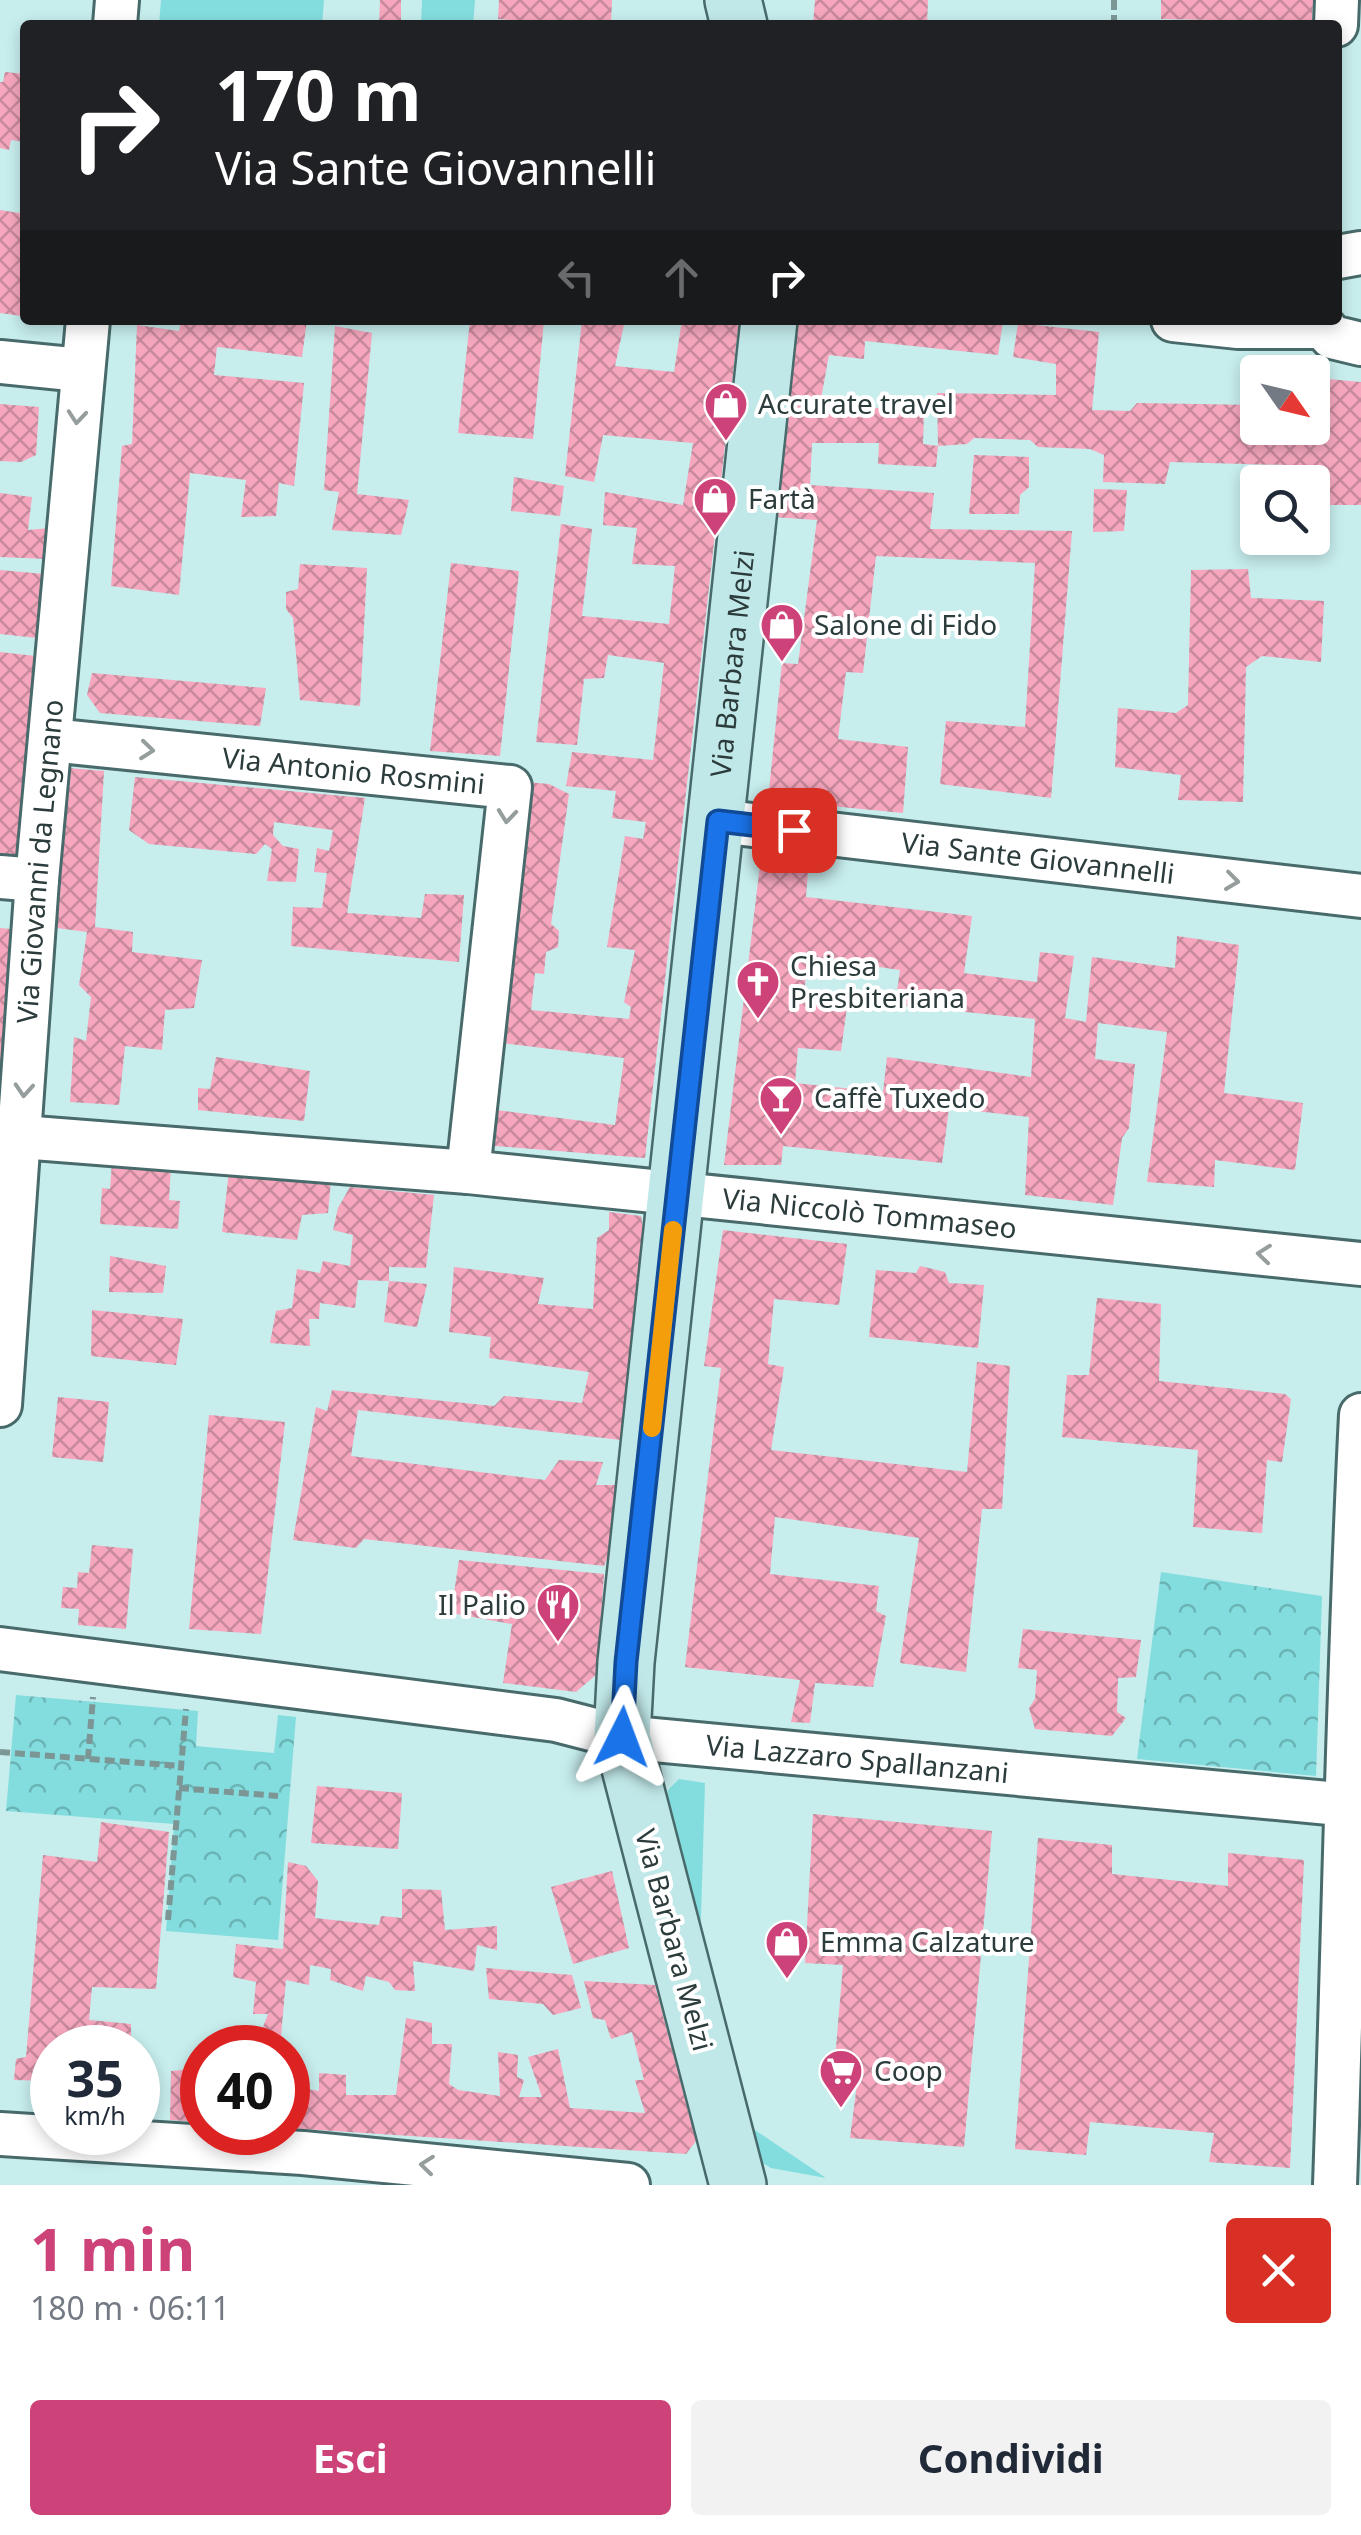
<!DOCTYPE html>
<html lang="it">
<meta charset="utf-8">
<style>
:root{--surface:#fff;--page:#f2f2f3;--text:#1f2937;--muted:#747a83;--accent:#cd4278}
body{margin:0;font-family:"Noto Sans",sans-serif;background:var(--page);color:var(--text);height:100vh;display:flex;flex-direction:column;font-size:38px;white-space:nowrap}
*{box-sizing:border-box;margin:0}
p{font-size:32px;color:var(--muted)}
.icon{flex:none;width:55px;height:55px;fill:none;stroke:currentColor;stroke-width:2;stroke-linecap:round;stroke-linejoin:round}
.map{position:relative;height:2185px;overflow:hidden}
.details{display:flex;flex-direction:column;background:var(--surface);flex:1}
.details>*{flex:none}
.guide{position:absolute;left:20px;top:20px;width:1322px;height:305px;border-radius:10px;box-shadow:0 5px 15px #0003;background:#202124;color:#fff;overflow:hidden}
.needle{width:65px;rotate:124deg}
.buttons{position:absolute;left:1240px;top:355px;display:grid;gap:20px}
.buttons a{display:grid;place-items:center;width:90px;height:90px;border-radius:10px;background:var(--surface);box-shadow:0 5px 15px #0003;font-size:50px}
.speed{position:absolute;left:30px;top:2025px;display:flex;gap:20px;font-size:50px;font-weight:700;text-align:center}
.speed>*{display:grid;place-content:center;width:130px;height:130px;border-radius:50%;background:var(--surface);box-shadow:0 5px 15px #0003;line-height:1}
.speed small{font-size:25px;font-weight:400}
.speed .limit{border:15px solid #d22;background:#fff;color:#111}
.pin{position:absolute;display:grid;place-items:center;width:85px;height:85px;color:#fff;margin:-42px;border-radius:20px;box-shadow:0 5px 15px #0006}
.me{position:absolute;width:110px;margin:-55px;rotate:3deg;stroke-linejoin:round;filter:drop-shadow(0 0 8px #0008)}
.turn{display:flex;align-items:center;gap:35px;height:210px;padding:0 30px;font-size:45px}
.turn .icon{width:130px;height:130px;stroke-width:2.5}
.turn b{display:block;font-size:70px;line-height:85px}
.lanes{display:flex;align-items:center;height:95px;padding:0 30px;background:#0003;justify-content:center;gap:50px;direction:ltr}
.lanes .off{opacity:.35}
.round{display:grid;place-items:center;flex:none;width:105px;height:105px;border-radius:10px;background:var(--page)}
.head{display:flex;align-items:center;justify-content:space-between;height:170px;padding:0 30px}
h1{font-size:60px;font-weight:700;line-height:75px;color:var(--accent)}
.action{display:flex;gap:20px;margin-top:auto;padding:20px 30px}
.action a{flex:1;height:115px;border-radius:10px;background:var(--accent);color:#fff;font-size:40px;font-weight:700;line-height:115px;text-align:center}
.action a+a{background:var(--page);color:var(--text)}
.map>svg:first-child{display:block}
</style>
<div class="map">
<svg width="1361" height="2185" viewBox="0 0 1361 2185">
<defs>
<pattern id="park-crowns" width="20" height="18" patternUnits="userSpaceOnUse" patternTransform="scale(2.5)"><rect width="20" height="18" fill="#83ddde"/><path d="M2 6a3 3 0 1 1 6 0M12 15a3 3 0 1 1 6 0" fill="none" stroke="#6bb4b5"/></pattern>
<pattern id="building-cross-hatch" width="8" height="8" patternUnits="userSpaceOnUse" patternTransform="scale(2.5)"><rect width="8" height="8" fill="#f6a7be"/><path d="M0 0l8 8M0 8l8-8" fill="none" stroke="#c7899c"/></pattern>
</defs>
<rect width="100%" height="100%" fill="#c7eded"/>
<path fill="#83ddde" d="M161,0h163l-2,25h-163z
M422,0h53l-2,25h-52z
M679,1779l26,4 -5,167 -32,-130v-30z
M743,2122l83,56 -55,-10 -14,-8z"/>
<path fill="url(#park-crowns)" d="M1161,1572l161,24 -6,180 -179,-17z
M16,1695l182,16 -2,35 78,7 4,-38 18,2 -18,223 -112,-9 8,-107 -168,-13z"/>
<path fill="url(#building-cross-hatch)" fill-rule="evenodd" d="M380,0h21v25h-22z
M499,0h113l-1,24 -46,1 -67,-6z
M815,0h113l-1,25h-114z
M1161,0h152l-1,22 -151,-3z
M5,72l20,2v68l-14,-2 -2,10 -9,-2v-66h3z
M0,210l25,4 -3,102 -22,-3z
M181,320h126l-5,37 -85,-10 -3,28 90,8 -10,103 -15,-3 -3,33 -35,1 5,-37 -56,-7 -11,122 -68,-9 11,-140 10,-2 5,-119 42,6z
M470,320h74l-11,119 -75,-6z
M582,320h43l-10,46 59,6 8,-52h57l-94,838 -150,-12 1,-36 119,15 9,-67 -122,-15 23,-261 24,2 20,10 -18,130 8,7 -1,16 -12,5 -2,22 -9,-1 -4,37 98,9 2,-12 -7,-5 11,-52 -28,-3 18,-111 18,3 3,-17 -34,-4 4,-27 -50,-5 6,-34 81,8 11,-97 -56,-8 -4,23 -20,1 -7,66 -41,-3 25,-218 31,5 -10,87 87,8 6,-58 -43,-2 5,-36 -34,-3 2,-33 78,13 10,-62 -90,-8 -9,47 -29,-6z
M792,320l211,1 -5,34 -133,-14 -1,18 -35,-4 -9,49 104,7 -1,33 15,2 -2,21 -58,-3 1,-21h-67l-2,42 124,8 -4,36 142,2 -21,267 -111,-14 6,-63 79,6 10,-164 -159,-7 -13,117 -17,-1 -8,67 70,8 -5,66 -135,-13 14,-137 16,1 19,-144 -45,-3z
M1018,323l81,9 -7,78 38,1 7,-8 121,2v23h54v-23h7l-4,26h12l1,-52 33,3v123h-38v-39l-153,-4 -5,22 -62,-2 1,-27 -14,-6 -52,-2 -8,-7 -56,-2 -7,6 -29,2 -1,-53 119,2v-31l-43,-7z
M335,326l37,7 -15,161 52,6 -8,35 -69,-5 7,-38 -15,-2z
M0,404l39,3 -3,48 -15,7 -21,-1z
M974,455l55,2v30l-9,8 -1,19h-50z
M514,477l50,9 -4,30 -49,-5z
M1094,489l33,1 -3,41 -31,1z
M0,493l32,4 -4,33 22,-2 -2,31 -48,-2z
M451,563l68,8 -19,185 -70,-5z
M300,564l67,4 -7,138 -60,-6 -7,-82 -7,-9v-17l12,-3z
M1248,569l3,29 73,3 -3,61 -59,-6 -16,11 -3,135 -65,-2 3,-25 -66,-8 3,-59 58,5 12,-8 3,-135z
M0,570l44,4 -7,64 -37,-4z
M0,652l35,4 -14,200 -21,-2z
M92,673l174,15 -6,38 -160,-13 -13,-18z
M69,768l35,3 -9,156 38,5 -1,20 70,8 -8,48 -29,2 -3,40 -37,-4 -6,59 -49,-3 4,-65 12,4 5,-44 -12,-12 8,-53 -30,-4z
M135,777l230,21 -18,115 74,5 4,-24 39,1 -5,67 -168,-16 2,-39 29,1 5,-35 -13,-1 3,-24 12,3 4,-21 -59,-8 -1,13 10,11 16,3 -3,33 -29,-1 5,-32 -7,-5 -9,10 -107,-10 -20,-14z
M760,865l48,6 -2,26 166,19 -8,57 73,9 3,-30 34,4 -9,62 21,4 6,-65 83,11 2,-32 62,9 -15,148 79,10 -8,67 -80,-10 -1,27 -67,-5 20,-150 -69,-9 -3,36 40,5 -6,64 -7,10 -9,67 -88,-10 4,-78 -80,-9 -7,55 -159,-17 -2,19h-57zM808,957l92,13 -5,35 140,14 -4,58 -144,-20 -4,35 -88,-9 3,-35 43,3 7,-51 -44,-6z
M0,928l20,2 -20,196z
M216,1057l94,14 -6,50 -106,-11v-22l12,1z
M112,1162l59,4 -2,34 11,1 -2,28 -78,-5 2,-36 8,1z
M229,1171l102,10 -3,32 -26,2 -5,25 -75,-8z
M350,1187l84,8 -8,73 -37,-1v14l-31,-1 -3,28 -35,-5 -1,16h-10l1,27 -40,-3 6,-32 16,-3 5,-39 23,4 3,-12 27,5 3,-31 -20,-5 5,-22z
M609,1212l32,4 3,18 -23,206 -263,-30 -7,46 194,24 14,-20 44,2 -7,23h23l-4,52 -11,29 -240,-27 -8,9 -63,-8 23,-133 11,4 5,-21 162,16 10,-10 78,7 7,-31 -100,-14 2,-21 -42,-5 5,-65 90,11 -6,26 55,5 4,-71 12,-8z
M723,1230l124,14 -8,61 -65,-6 -6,65 16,3 -13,83 196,22 10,-110 33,4 -8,143h-20l-16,163 -66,-9 19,-125 -144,-21 -5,57 109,12 -3,25 10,5 -13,71 -58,-4 -5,40 -19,-1 9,-42 -115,-13 36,-299 -17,-2z
M110,1256l56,10 -3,27 -54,-1z
M920,1266l25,6 4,11 35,2 -6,63 -109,-11 7,-67 40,3z
M389,1281l38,3 -10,43 -33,-5z
M1097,1298l64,6 -2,77 126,13 6,5 -9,63 -15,-2 -5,73 -69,-6 5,-77 -136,-13 5,-62h22z
M92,1310l91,9 -7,46 -85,-9z
M58,1397l51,5 -6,60 -51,-5z
M209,1415l76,7 -24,212 -72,-5z
M92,1545l41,4 -7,80 -48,-4 1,-16 -18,-1 2,-21 14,1 1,-16 11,1z
M459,1560l145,14 -7,100 -21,18 -73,-9 9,-59 -61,-11z
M1023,1629l118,11 -5,37 -18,1 -1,34 9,6 -14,18 -77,-7 -6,-21 6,-9 2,-29 -19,-2z
M317,1786l85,7 -4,56 -87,-6z
M813,1814l179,17 -28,316 -114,-9 7,-54 -24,-1 10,-118 -38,-2z
M101,1822l68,10 -13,157 -64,-2 -3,33 42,4v24h-79v33l-38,-1 2,-21 10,-2 17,-202 54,7z
M1038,1838l74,7v29l116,12v-33l76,7 -14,308 -81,-6 5,-29 -124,-11 -4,33 -71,-6z
M288,1862l18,4 12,15 -3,37 64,7 2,-9 21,2v-29l39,1 4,40 52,-4v24l-20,-5 -3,26 -61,-10 2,30 -20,-1 -6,-8 -23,-6 -3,15 -33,-11 1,-11 -21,-4 -1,20 -23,-5 -6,67 -24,-2 12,-31h-15l3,-32 -23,-5 3,-33 47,5z
M612,1871l17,77 -56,16 -22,-77z
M486,1968l86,7 9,33 -28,7 -10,-11 -54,-5z
M584,1981l71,4 41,156 -10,13 -398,-26v-42l31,5v-18l27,2v20h50l10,-77 26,5v21h20l-3,40 9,6 42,6 -2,-44 20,3 -1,22 7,3 -5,17h23l-14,-40 30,-8 12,59 75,5 -10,-33h9l-12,-48 -21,7 -6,-19 -12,-2z
M202,2065v57l-32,-2 1,-49 23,-2z"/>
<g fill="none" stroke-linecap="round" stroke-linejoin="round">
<defs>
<g id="street">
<path d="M115,25l2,-25"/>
<path d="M1336,25l1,-25"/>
<path d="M1338,257l23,-4"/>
<path d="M1173,320l65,7h84"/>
<path d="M1317,320l15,17 29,7"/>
<path d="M0,362l81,8"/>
<path id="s1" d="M50,740l460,47 -42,385"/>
<path id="s2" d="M718,821l643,75"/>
<path d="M0,877l37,3"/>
<path id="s3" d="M21,1137l447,35 893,92"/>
<path id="s4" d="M0,1405l37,-525 51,-560"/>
<path id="s5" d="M0,1649l556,71 66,17 739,69"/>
<path d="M0,2134l303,19 325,32"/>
<path d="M1335,2185c9,-257 13,-514 26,-770"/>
</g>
<g id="secondary">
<path d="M733,0l6,25"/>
<path id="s6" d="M738,2185l-116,-448 4,-75 143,-1342"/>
</g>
</defs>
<use href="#street" stroke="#486a6a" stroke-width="48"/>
<use href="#secondary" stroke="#486a6a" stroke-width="60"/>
<path stroke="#7c9696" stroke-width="6" stroke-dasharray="10 5" stroke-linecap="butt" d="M1114,0v25
M0,1752l181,14
M88,1759l5,-62
M179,1788l99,8
M168,1920l18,-211"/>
<use href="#street" stroke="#fff" stroke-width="42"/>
<use href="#secondary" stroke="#c1e8e8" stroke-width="55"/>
</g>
<defs><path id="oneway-chevron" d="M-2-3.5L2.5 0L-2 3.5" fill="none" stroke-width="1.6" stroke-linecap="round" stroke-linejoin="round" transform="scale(2.5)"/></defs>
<g stroke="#969d9d">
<use href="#oneway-chevron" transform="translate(77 417) rotate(95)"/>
<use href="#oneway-chevron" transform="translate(147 750) rotate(6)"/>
<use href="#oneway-chevron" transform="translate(507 816) rotate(96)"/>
<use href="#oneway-chevron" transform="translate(1232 881) rotate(7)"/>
<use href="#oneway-chevron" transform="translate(24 1090) rotate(94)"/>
<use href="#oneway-chevron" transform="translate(1264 1254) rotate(-174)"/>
<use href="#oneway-chevron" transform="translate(427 2165) rotate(-174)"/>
</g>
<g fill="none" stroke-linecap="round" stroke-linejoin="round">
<defs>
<path id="route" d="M622,1737l4,-75 92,-841 76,9"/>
</defs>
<use href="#route" stroke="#114b97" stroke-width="25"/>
<use href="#route" stroke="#1a73e8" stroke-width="18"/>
<path stroke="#f59e0b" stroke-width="18" d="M652,1428l21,-198"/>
</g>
<defs>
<symbol id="shop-pin" viewBox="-11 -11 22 30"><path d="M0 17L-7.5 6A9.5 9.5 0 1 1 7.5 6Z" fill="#cd4278" stroke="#fff"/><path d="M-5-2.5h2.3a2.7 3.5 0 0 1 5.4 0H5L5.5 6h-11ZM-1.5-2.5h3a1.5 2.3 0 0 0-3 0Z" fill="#fff"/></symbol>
<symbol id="church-pin" viewBox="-11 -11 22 30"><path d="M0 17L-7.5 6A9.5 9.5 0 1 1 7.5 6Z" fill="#cd4278" stroke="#fff"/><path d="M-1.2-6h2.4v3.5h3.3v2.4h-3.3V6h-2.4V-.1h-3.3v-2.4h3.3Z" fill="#fff"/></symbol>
<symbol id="bar-pin" viewBox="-11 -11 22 30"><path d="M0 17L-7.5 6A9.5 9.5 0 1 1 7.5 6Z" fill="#cd4278" stroke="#fff"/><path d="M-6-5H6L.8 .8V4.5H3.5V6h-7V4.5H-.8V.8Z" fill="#fff"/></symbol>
<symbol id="restaurant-pin" viewBox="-11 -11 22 30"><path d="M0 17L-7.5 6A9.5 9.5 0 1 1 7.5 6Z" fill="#cd4278" stroke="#fff"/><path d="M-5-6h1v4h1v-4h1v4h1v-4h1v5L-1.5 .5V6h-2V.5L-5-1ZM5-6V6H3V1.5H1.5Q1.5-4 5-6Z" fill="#fff"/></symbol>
<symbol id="supermarket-pin" viewBox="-11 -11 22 30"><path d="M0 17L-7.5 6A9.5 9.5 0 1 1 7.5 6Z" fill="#cd4278" stroke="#fff"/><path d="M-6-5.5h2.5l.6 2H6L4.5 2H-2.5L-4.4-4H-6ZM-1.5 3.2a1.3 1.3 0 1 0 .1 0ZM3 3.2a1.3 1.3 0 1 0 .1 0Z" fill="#fff"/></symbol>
</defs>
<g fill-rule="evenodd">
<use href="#shop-pin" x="701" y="379" width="50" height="68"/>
<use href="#shop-pin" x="690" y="474" width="50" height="68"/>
<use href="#shop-pin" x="757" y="600" width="50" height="68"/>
<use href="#church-pin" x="733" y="957" width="50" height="68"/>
<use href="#bar-pin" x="756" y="1073" width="50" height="68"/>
<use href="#restaurant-pin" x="533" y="1580" width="50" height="68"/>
<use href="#shop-pin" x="762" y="1917" width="50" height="68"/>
<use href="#supermarket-pin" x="816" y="2046" width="50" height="68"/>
</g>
<g text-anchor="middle" stroke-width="8" stroke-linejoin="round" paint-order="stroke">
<g font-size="28" fill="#2c3b3b" stroke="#fff" text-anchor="start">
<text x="758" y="414">Accurate travel</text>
<text x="748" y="509">Fartà</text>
<text x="814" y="635">Salone di Fido</text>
<text x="790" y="976">Chiesa<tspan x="790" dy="32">Presbiteriana</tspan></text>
<text x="814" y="1108">Caffè Tuxedo</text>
<text x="526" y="1615" text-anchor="end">Il Palio</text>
<text x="820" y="1952">Emma Calzature</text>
<text x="874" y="2081">Coop</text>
</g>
<g font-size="28" fill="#2c3b3b" stroke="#fff">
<text dy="10" stroke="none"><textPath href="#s6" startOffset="1542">Via Barbara Melzi</textPath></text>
<text dy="10" stroke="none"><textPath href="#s1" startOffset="305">Via Antonio Rosmini</textPath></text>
<text dy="10" stroke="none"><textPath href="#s2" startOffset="322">Via Sante Giovannelli</textPath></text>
<text dy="10" stroke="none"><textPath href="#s4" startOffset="545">Via Giovanni da Legnano</textPath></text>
<text dy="10" stroke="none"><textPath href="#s3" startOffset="852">Via Niccolò Tommaseo</textPath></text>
<text dy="10" stroke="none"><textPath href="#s5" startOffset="865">Via Lazzaro Spallanzani</textPath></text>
<text transform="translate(674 1940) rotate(75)" y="10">Via Barbara Melzi</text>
</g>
</g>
</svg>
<div class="buttons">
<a><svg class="needle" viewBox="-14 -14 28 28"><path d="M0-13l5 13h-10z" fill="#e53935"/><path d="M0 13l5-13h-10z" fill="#747a83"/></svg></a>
<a><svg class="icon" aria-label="search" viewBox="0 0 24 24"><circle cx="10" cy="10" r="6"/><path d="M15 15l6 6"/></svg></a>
</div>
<div class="speed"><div>35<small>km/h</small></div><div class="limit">40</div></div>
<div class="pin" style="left:794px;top:830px;background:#d93025"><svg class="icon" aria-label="arrive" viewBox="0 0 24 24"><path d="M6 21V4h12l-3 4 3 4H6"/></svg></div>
<svg class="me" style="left:622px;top:1737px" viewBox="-20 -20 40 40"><path d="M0-17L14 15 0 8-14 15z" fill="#1a73e8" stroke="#fff" stroke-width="4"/></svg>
<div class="guide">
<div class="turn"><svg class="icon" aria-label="right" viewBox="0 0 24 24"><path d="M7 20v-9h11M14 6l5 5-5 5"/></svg><div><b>170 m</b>Via Sante Giovannelli</div></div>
<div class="lanes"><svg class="icon off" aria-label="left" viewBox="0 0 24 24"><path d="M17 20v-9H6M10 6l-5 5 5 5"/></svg><svg class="icon off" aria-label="ahead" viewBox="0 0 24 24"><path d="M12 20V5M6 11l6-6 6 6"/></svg><svg class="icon" aria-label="right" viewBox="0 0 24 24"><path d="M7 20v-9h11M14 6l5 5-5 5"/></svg></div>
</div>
</div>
<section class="details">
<div class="head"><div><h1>1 min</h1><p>180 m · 06:11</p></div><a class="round" style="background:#d93025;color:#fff"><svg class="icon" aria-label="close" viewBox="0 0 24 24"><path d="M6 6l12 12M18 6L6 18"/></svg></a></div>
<div class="action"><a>Esci</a><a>Condividi</a></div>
</section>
